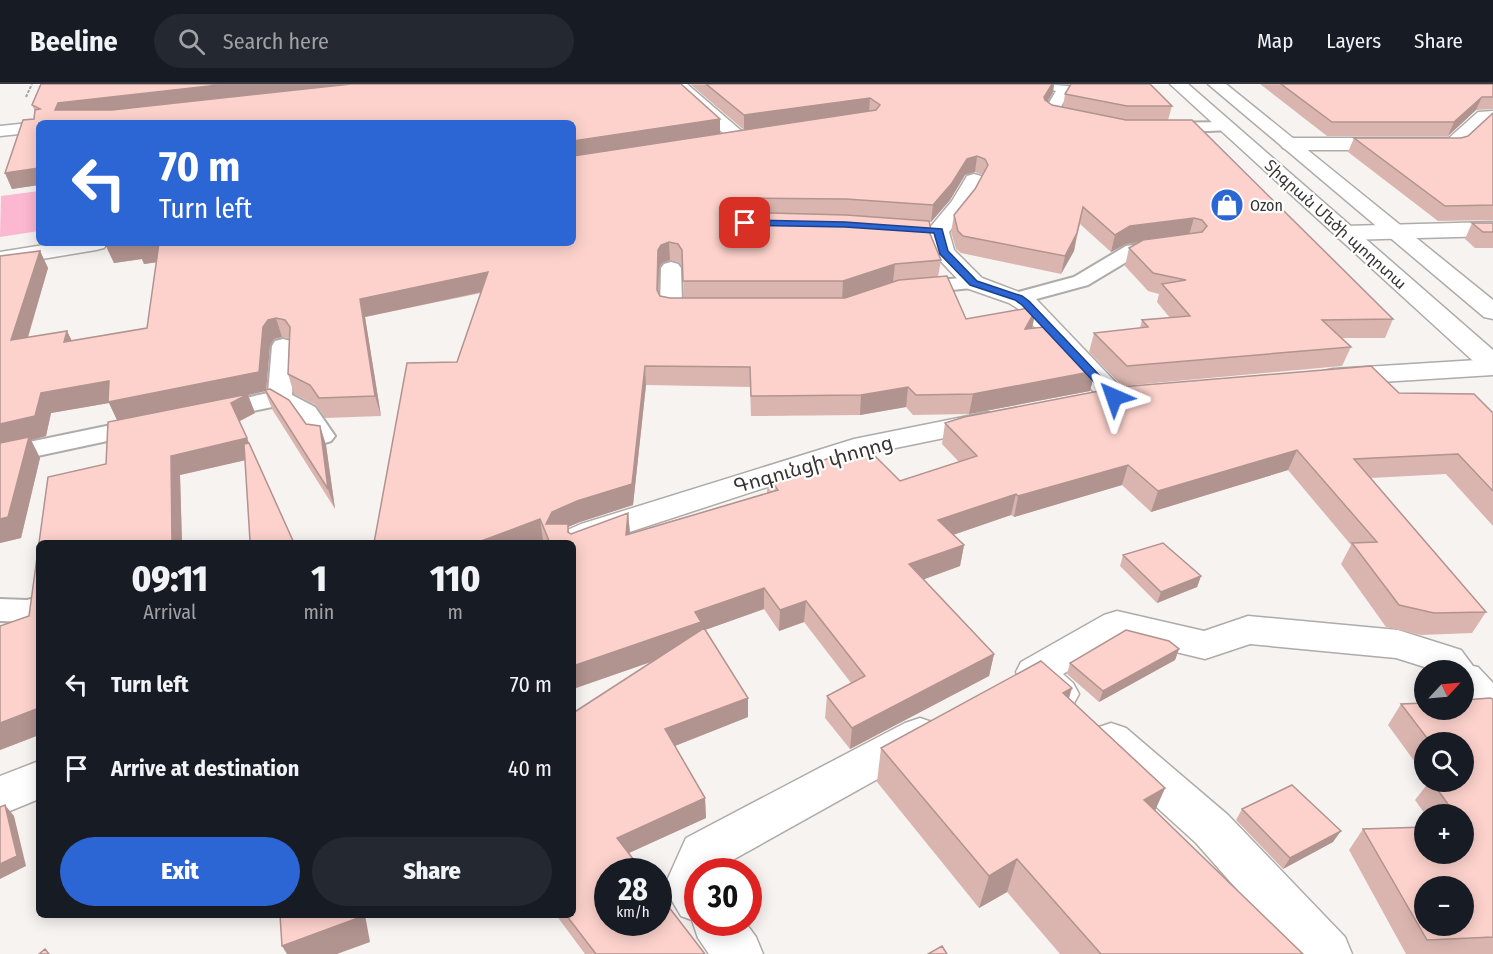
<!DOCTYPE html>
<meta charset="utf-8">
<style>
:root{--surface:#171b24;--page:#242831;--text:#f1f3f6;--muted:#9ea1a6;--line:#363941;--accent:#2c66d4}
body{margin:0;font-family:"Fira Sans Condensed","Noto Sans Armenian",sans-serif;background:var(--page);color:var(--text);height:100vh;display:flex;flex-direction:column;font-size:22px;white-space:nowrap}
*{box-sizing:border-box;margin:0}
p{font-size:20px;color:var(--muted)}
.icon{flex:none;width:33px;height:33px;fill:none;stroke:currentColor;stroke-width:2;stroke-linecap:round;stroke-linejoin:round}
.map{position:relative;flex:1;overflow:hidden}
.drawer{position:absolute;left:36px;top:456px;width:540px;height:378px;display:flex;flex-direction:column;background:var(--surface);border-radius:9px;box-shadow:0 3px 15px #0003}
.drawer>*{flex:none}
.banner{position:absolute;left:36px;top:36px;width:540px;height:126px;border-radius:9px;box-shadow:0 3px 15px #0003;background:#2c66d4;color:#fff;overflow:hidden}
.needle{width:39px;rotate:64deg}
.controls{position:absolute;left:1414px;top:576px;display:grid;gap:12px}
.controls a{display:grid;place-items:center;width:60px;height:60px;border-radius:50%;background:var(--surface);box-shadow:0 3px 15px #0003;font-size:30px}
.speed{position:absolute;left:594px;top:774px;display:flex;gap:12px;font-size:30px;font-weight:700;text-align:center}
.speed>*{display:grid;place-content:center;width:78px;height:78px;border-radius:50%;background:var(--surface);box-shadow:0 3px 15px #0003;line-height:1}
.speed small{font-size:15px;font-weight:400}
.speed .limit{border:9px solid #d22;background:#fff;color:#111}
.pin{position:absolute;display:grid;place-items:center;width:51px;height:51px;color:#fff;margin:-26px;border-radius:12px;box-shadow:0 3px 9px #0006}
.me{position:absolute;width:66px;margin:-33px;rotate:317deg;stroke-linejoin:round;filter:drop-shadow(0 0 4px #0008)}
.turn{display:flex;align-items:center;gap:21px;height:126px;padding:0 24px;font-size:27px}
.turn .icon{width:78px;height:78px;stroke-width:2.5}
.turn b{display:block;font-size:42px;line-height:51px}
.eta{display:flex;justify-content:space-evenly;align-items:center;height:102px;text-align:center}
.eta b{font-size:36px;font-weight:800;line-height:42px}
.action{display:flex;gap:12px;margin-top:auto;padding:12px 24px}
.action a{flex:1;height:69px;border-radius:36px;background:var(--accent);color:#fff;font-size:24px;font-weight:800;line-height:69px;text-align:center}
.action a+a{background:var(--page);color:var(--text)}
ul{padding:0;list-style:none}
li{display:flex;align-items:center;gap:18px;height:84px;padding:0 24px}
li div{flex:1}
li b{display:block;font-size:22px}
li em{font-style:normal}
header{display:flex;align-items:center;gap:36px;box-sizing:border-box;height:84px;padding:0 30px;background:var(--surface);border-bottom:2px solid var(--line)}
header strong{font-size:28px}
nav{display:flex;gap:33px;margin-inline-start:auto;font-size:21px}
.search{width:420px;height:54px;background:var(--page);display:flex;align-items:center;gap:15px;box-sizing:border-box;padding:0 21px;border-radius:33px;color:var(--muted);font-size:22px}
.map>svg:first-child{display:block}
</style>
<header>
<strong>Beeline</strong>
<div class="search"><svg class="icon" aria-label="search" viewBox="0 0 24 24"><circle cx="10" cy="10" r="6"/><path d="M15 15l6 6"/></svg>Search here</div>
<nav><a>Map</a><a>Layers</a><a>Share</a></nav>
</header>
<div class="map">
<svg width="1493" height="870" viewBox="0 0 1493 870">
<rect width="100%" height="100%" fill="#f7f3f1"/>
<path fill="#fcb8d0" d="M39,107v40l-39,6 1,-41z"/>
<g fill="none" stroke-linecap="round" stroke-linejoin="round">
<defs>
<path id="service" d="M1039,0l30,2 2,3 -12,21 24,6 3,3 -3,3 -5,2 -33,-8 -2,-3 13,-22 -15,-4z
M1227,38l8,5 -3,3 -72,3 -8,-5 8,-5z
M1167,156l7,2 3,4 -3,4 -36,5 -50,30 -70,19 -7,-2 -4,-4 4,-4 63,-17 52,-31z
M671,178l7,2 3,4 1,34 25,1 3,5 -3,5 -8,1 -36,-1 -3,-5 1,-40 3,-4z
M974,193l7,2 3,4 -3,4 -68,7 -7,-2 -3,-4 3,-4 7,-2z
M283,255l8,2 3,5 -2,49 23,12 20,29 -4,5 -9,3 -9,-3 -16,-24 -20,-11 -63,13 -9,-2 -3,-5 3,-5 63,-14 4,-47 3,-5z
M145,334l9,3 4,5 -4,5 -154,33v-16z
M39,513v22l-12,3 -27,-1v-22l27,1z"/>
<path id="minor" d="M669,0h18l58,50 3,4 -3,4h-12z
M1493,27v10h-4l-29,27 -6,2h-165l-6,-2 -3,-4 3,-4 6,-2h160l29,-26z
M39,38l5,1h-5v9l-39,4v-10z
M974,90l7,2 3,4 -13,24 -22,28 5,18 28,28 53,20 89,93 4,6 -4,6 -10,2 -10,-2 -87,-95 -8,-5 -43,-15 -34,-36 -5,-21 25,-30 15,-25z
M1493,138v14l-148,4 -8,-2 -3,-5 3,-5 8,-2z
M56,159h51l-3,5 -8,2 -96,16v-14z
M1493,275v16l-160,10 -10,-2 -4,-6 4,-6 10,-2z
M988,328l10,3 5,6 -5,6 -127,26 -266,87 -32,13v-10h-22l5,-8 25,-11 273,-85z
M1117,527l87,20 44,-15 150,14 63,20 12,16 5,1 15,16v42l-14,-5 -15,-16v-34h-30l-38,-12 -146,-14 -45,15 -83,-20 -59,35 10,9 6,11 -6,11c-4,1 -10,4 -14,4 -18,0 -36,-23 -43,-37l5,-10 83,-47z
M920,634l15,5 6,12 -6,12 -215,120 -2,5h-20v50h47l11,15 7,17h-54l-11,-16 -6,-18 -11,-4 -17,-29 22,-49 219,-115z
M1111,639l15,5 102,87 117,122 7,17h-58l-98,-111 -100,-91 -6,-12 6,-12z
M39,677v38l-39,16v-39z"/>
<path id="secondary" d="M1170,0h18l305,266v22l-10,-2z
M1208,0h18l267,216v19l-9,-2z"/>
</defs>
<use href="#service" stroke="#aeaba8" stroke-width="4"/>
<use href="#minor" stroke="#aeaba8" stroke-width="3"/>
<use href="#secondary" stroke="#aeaba8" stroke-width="3"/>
<path stroke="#a7a3a2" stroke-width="2" stroke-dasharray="3 1.5" stroke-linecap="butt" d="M26,13l6,-13"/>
<use href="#service" fill="#fff" fill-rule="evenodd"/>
<use href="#minor" fill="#fff" fill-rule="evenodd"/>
<use href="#secondary" fill="#fff" fill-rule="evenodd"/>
</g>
<path fill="#dab5af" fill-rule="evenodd" d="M41,0h640l39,35v15l-91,14 145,-22 -30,4 -54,-46h364l-1,8 -6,10 5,3 11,2 2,-13 6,-9 -8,-1h87l22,22 -4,14h24l201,199 -8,19h-43l9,9 -9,19 -220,20 -33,-34 5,-19 46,-5 2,-8 28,-2 -13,-16 2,-8 -11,-3 -23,-25 4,-18 11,-6 -14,2 -15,8 -31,-28 -6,27 -13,23 -100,-21 -5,-4 -5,-17 3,-17 21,-26 8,-14 -8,-3 -10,3 -15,25 -19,22h-2l2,8 -1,5 11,25 -3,17 9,-1 19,43 68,-12 2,2 -4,19 12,-1 10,10 8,-1 33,35 -5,20 -121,23 -56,1 -7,-8 -46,8 -109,1 -1,-29 -104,-2 -13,120 -53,17 -12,5 1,6 2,1 57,-21 2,20 137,-40 1,-16 98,-30 34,34 59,-19 -17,-18 3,-21 19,-6 156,-30 251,-21 28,27 75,1 19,19v113l-47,-52 -75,4 115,134 -14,21 -51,2 -35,-8 -45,-63 10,-19 -63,-75 -137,42 -29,-27 -108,32 -3,-2 -58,20 11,10 -4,21 -37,13 71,75 -5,22 -139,73 -25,-31 2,-22 24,-13 -47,-61 -25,9 -15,-22 -59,21 43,68v19l-73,29 30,52 1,20 -77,35 14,19h-35v50h50v-29l47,61h-120l-29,-39h17v-202l81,-52 -81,28v-146h-29l-1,-3 -7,3h-162l33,-180 50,-1 24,-69 -116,24 16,99 -56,2 -9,-13 -22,-11 -6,-20 1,-36 -7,-1 -8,2 -4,7 -4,44 4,-1 19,11 17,24 14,2 6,19 9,64 -63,-100 -7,-18 -17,4 7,18 -16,8 55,122h-50l6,-2 -5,-81 -65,15 2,68h-143v192l-39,15v-124l29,-10 19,-139 58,-13 2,-42 9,-2 -8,-17 -58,10 -5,23 -15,4 9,18 -19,80 -21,5v-287l40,-5 8,17 -20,70 39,-7 5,10 75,-13 10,-66 -13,2 -2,-5 -28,4 -8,-17v-3h467v-120h-534v62l-27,4 -7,-16 18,-53 11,-1 1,-8 -3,-6zM670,176l9,2 4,6 1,30h-14l-10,-2 -2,-4 1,-24 3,-5z
M1260,0h233v25l-17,1 -28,26h-121z
M1493,29v107l-55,1 -90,-69 6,-14h107l7,-2z
M1472,139h21v25h-18l-10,-9z
M1123,471l78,21 -4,11 -40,16 -37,-37z
M1179,565l-4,11 -76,42 -32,-28 3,-11z
M1072,604l-3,10 96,90 -10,22 148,144h-243l-53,-62 -28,16 -102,-126 4,-34z
M1493,615v255h-87l-57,-104 14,-21 101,25v-40h-39l-10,-14 14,-18h35v-40h-39v34l-37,-51 13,-21z
M1242,725l91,33 -50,27 -47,-49z"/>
<path fill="#b1938f" d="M227,0h125l-288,34 -9,-8 3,-7z
M1052,0h2l-1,8 -12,20 3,-15z
M1482,13l-6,13 -28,26 6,-14z
M870,14l-1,15 -125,17v-15z
M720,35v15l-147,23v-16z
M977,72l-2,16 -10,3 -15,25 -19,22 2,-17 34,-46z
M39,84v17l-27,4 -7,-16z
M744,114v17l-10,7v-17l3,-5z
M1194,134l-5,17 -63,9 -15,8 4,-17 15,-9z
M1077,149l-3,18 -13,23 4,-18z
M669,158l1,18 -8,3 -3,5 -1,40 -1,-18 1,-40 3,-5z
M123,159h36l7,18 -22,3 -2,-5 -28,4 -8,-17z
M40,167l8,17 -27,92 -10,-20z
M895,180l-2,18 -51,18 1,-19z
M488,188l3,18 -126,27 16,99 -6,-20 -15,-97z
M1036,225l-4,19 -11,20 4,-19z
M276,234l6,19 -8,2 -4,7 -4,45 -18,4 7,18 -17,9h-120l-9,-19 -58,10 -5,23 -15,4 9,18 -19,80 -21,5v-119l41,-31 222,-66 5,-7z
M67,247l9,19 -12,-8z
M645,282l1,19 -13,120 -53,17 -12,5 2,16 -24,-19 6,-12z
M1095,287l-5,20 -121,23 4,-20z
M908,303l-2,20 -46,8 1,-20z
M320,342l6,19 9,64 -7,-20z
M247,354l8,20 -75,17 2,68h-10l-1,-87z
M1297,366l-9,20 -137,42 7,-21z
M1128,381l-6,20 -108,32 4,-21z
M1016,410l-5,21 -76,26 3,-21z
M628,429l2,21 -4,1z
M540,435l3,21 -7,3h-60z
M964,461l-4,21 -54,20 3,-22z
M1201,492l-4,11 -40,16 4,-11z
M764,504v21l-62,22v13l-129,45v-23l122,-54z
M806,517l-2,21 -25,9 1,-21z
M1179,565l-4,11 -76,42 4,-11z
M994,570l-5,22 -139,73 2,-21z
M1072,604l-11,34 2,-29z
M748,614v19l-81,32 -2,-20z
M39,624v27l-39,15v-27z
M1165,704l-15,34 -6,-22z
M705,714l1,20 -86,39 -3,-19z
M5,721l9,11 12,50 -26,13v-15z
M1341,747l-8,11 -50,27 7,-11z
M1017,775l-10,33 -28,16 10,-32z
M358,831h7l5,27 -33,12h-50l-5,-8z"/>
<path fill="#fdd2cc" stroke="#b1938f" stroke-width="1.5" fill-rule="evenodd" d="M41,0h186l-169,19 -3,7h57l239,-26h330l39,35 -147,22v-18h-534v45l-34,5 18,-53 11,-1 1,-9 5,-1 -8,-4z
M706,0h346l-8,13 1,3 7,5 74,15h66l201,199 -71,1 29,27 -224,19 -33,-33 54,-6 -6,-7 48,-4 -28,-32 24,-4 -33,-7 -24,-25 14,-8 59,-8 5,-6 -5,-6 -8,-2 -64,8 -15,9 -32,-28 -6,26 -12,23 -102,-20 -5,-5 -4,-16 21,-26 13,-24 -3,-6 -8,-3 -10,3 -15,24 -19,22 -87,-6 -102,-1 -7,2 -3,5 4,7 108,3 83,6 2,9 -3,-1 13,31 -46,4 -52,17h-160l-1,-31 -4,-6 -9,-2 -8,3 -3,5 -1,40 3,6 10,2h175l54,-18 48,-4 19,43 68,-12 2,2 -11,20 19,-2 10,10 8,-1 33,35 -122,23 -57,1 -8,-8 -47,8 -110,1 -1,-29 -105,-1 -13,118 -55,17 -25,11 -6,12h22v8l3,2 57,-21 -2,22 152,-45 -10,-13 98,-30 34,34 77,-25 -32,-33 19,-6 156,-30 251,-21 28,27 75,1 19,19v78l-35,-37 -104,5 132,153 -52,1 -35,-8 -47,-62 25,-1 -80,-92 -139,41 -30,-26 -110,31 -2,-2 -78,26 26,25 -55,19 85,90 -142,74 -25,-32 38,-20 -59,-75 -26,9 -16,-22 -69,24 6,10 -128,44v-123h-23l-10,-24 -64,24h-102l33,-180 50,-1 31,-90 -128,27 15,97 -56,2 -9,-13 -22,-11 2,-47 -5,-7 -9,-2 -8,2 -5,7 -4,45 -151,30 1,-21 -68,12 -6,23 -35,8v-168l40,-5 -29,89 56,-9 -3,11 83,-14 12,-85 -22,3v-3h436v-87l303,-46 4,-5 -10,-7 -126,17z
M1071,0h79l22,22h-45l-62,-12z
M1281,0h212v13h-11l-28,25h-122z
M1493,29v92l-48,1 -91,-68h107l7,-2z
M1472,139h21v9h-10z
M106,159h17l-17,3z
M270,305l19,11 17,24 14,2 8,63 -63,-99z
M248,310l-17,9 16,35 -76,18 1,87h-133v165l-39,15v-97l29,-10 19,-139 58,-13 2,-42z
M29,353l-21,80 -8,2v-76z
M249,359l45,100h-50l6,-2 -6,-97z
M1163,459l38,33 -40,16 -38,-37z
M704,544l44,70 -83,31 40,69 -88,40 26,34h-35v50h50v-29l47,61h-109l-30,-39h7v-202z
M1126,546l43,11 10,8 -76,42 -33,-28z
M1041,577l31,27 -9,5 102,95 -21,12 159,154h-202l-84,-95 -28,17 -108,-128z
M1490,614l3,1v238l-66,3 -64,-111 62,-2v27h39v-40h-9l-23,-32h32v-40h-34l-29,-38 24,-1v7h39v-10zM1425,802h39v40h-39z
M1292,701l49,46 -51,27 -48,-49z
M5,721l12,51 -17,8v-57z
M280,831h78v3l-76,28z
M942,862l5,8h-19z
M45,865l4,5h-10z"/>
<path fill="#2c66d4" stroke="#1d428a" stroke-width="1.5" d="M745,136l100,2 97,7 6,22 29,30 45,15 7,5 91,96 -6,3 -4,-1 -88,-94 -7,-5 -45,-15 -30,-31 -6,-21 -89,-6 -103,-2 -1,-2z"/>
<defs>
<symbol id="shop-disc" viewBox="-11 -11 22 22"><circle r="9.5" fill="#2c66d4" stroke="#fff"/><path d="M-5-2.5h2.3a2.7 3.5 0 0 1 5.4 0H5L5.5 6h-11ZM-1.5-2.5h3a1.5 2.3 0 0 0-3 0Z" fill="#fff"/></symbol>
</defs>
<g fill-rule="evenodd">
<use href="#shop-disc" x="1208" y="102" width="38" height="38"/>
</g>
<g text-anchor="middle" stroke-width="4.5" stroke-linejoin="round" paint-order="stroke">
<g font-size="16" fill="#363433" stroke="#fff" text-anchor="start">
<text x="1250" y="127">Ozon</text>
</g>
<g font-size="16" fill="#363433" stroke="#fff">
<text transform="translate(1336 140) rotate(42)" y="6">Տիգրան Մեծի պողոտա</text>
</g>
<g font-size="20" fill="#363433" stroke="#fff">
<text transform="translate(813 380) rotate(-16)" y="7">Գոգունցի փողոց</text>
</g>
</g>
</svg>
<div class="controls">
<a><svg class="needle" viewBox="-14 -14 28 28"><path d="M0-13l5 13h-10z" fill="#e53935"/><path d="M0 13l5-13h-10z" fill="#9ea1a6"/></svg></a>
<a><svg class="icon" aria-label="search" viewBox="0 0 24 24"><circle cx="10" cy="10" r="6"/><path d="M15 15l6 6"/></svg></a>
<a>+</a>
<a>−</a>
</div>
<div class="speed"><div>28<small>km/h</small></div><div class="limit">30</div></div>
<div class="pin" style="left:745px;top:139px;background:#d93025"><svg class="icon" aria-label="arrive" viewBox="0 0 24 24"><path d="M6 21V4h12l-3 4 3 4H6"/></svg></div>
<svg class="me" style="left:1114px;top:313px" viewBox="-20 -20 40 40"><path d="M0-17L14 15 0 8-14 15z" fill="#2c66d4" stroke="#fff" stroke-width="4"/></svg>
<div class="banner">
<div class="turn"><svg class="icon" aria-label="left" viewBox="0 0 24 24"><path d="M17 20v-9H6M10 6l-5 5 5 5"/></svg><div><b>70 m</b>Turn left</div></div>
</div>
<section class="drawer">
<div class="eta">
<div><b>09:11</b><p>Arrival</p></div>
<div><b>1</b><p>min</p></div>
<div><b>110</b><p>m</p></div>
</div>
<ul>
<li><svg class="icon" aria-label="left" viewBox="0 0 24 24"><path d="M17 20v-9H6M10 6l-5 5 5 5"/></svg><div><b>Turn left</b></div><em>70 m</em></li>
<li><svg class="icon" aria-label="arrive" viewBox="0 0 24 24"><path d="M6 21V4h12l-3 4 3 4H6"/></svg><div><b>Arrive at destination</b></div><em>40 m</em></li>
</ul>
<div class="action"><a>Exit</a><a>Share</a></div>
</section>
</div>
